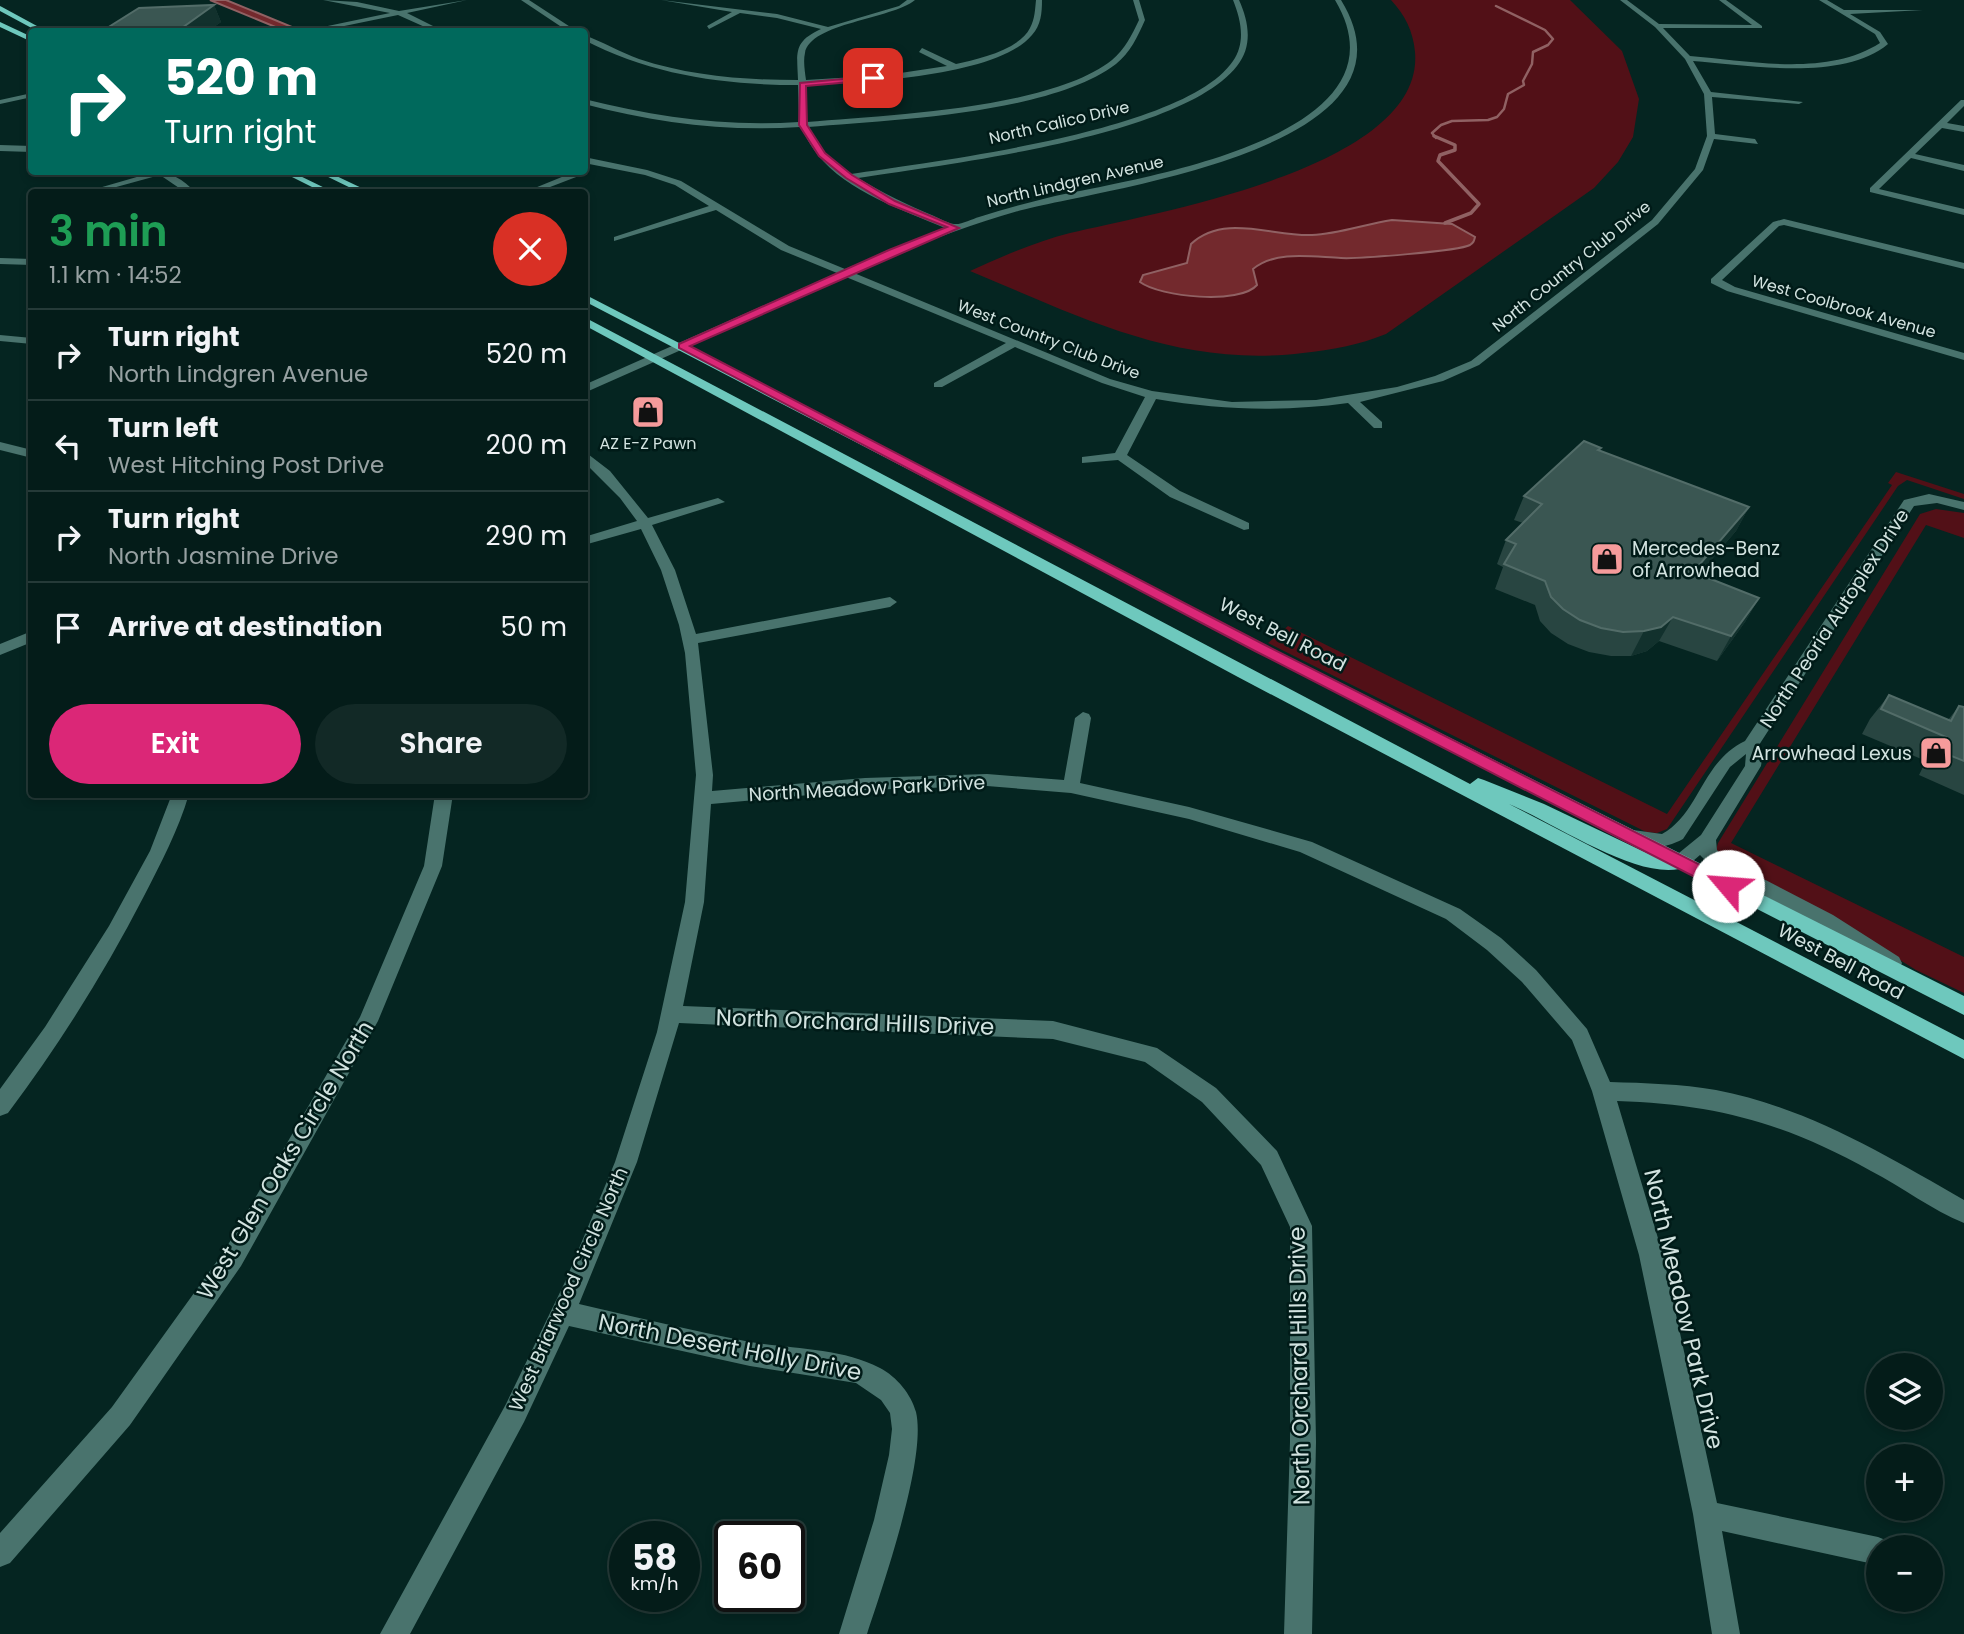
<!DOCTYPE html>
<meta charset="utf-8">
<style>
:root{--surface:#041c19;--page:#122926;--text:#f1f3f6;--muted:#97a1a2;--line:#253a38;--accent:#db2777}
body{margin:0;font-family:Poppins,sans-serif;background:var(--page);color:var(--text);height:100vh;display:flex;flex-direction:column;font-size:26px;white-space:nowrap}
*{box-sizing:border-box;margin:0}
p{font-size:23px;color:var(--muted)}
.icon{flex:none;width:38px;height:38px;fill:none;stroke:currentColor;stroke-width:2;stroke-linecap:round;stroke-linejoin:round}
.map{position:relative;flex:1;overflow:hidden}
.side{position:absolute;left:28px;top:189px;width:560px;height:609px;display:flex;flex-direction:column;background:var(--surface);border-radius:7px;box-shadow:0 4px 10px #0003,0 0 0 2px var(--line)}
.side>*{flex:none}
.guide{position:absolute;left:28px;top:28px;width:560px;height:147px;border-radius:7px;box-shadow:0 4px 10px #0003,0 0 0 2px var(--line);background:#00695c;color:#fff;overflow:hidden}
.tools{position:absolute;left:1866px;top:1353px;display:grid;gap:14px}
.tools a{display:grid;place-items:center;width:77px;height:77px;border-radius:50%;background:var(--surface);box-shadow:0 4px 10px #0003,0 0 0 2px var(--line);font-size:35px}
.speed{position:absolute;left:609px;top:1521px;display:flex;gap:14px;font-size:35px;font-weight:700;text-align:center}
.speed>*{display:grid;place-content:center;width:91px;height:91px;border-radius:50%;background:var(--surface);box-shadow:0 4px 10px #0003,0 0 0 2px var(--line);line-height:1}
.speed small{font-size:18px;font-weight:400}
.speed .limit{border:4px solid #111;border-radius:10px;background:#fff;color:#111}
.pin{position:absolute;display:grid;place-items:center;width:60px;height:60px;color:#fff;margin:-30px;border-radius:14px;box-shadow:0 4px 10px #0006}
.me{position:absolute;width:77px;margin:-38px;rotate:297deg;stroke-linejoin:round;filter:drop-shadow(0 0 5px #0008)}
.turn{display:flex;align-items:center;gap:24px;height:147px;padding:0 21px;font-size:32px}
.turn .icon{width:91px;height:91px;stroke-width:2.5}
.turn b{display:block;font-size:49px;line-height:60px}
.round{display:grid;place-items:center;flex:none;width:74px;height:74px;border-radius:37px;background:var(--page)}
.overview{display:flex;align-items:center;justify-content:space-between;height:119px;padding:0 21px}
h1{font-size:42px;font-weight:600;line-height:52px;color:#1e9e55}
.action{display:flex;gap:14px;margin-top:auto;padding:14px 21px}
.action a{flex:1;height:80px;border-radius:42px;background:var(--accent);color:#fff;font-size:28px;font-weight:600;line-height:80px;text-align:center}
.action a+a{background:var(--page);color:var(--text)}
ul{padding:0;list-style:none}
li{display:flex;align-items:center;gap:21px;height:91px;padding:0 21px;border-top:2px solid var(--line)}
li div{flex:1}
li b{display:block;font-size:26px}
li em{font-style:normal}
.map>svg:first-child{display:block}
</style>
<div class="map">
<svg width="1964" height="1634" viewBox="0 0 1964 1634">
<rect width="100%" height="100%" fill="#052521"/>
<path fill="#521017" d="M1391,0h179l52,51 17,48 -6,38 -15,25 -24,26 -208,146c-27,11 -54,16 -83,19 -125,15 -222,-36 -333,-82 33,-15 65,-29 100,-38 83,-20 355,-65 345,-181 -2,-21 -10,-37 -24,-52z
M1896,472l68,22v5l-57,-19 -9,6 -231,343 -10,4 -11,-1 -378,-189 20,-17 379,188 225,-329 -4,-2z
M1936,509l28,4v25l-38,-13 -195,318 233,114v36l-48,-23 -105,-65 -87,-44 -8,-11 2,-7 202,-329z"/>
<path fill="#73292d" stroke="#906163" stroke-width="2" d="M210,0h16l71,29 -12,2z
M1392,220l60,4 23,13c-1,4 -1,5 -5,8 -11,6 -112,14 -129,13 -28,-1 -65,-8 -88,11l4,16c-17,20 -97,12 -117,-3l3,-7 44,-12 4,-19c33,-31 83,-7 121,-9 27,-1 53,-11 80,-15z"/>
<g fill="none" stroke-linecap="round" stroke-linejoin="round">
<path stroke="#906163" stroke-width="2.5" d="M1436,138l-4,-5 9,-8 11,-4 36,-1 9,-3 7,-8 4,-15 16,-9 -1,-4 9,-17 1,-12 15,-7 5,-6 -8,-9 -49,-24"/>
<path stroke="#906163" stroke-width="3.5" d="M1434,136l21,9v5l-15,5 -2,6 41,43 -8,9 -26,10"/>
<path fill="#49736d" fill-rule="evenodd" d="M323,0l34,2 42,9 68,-11 -60,13 38,19h-9l-38,-17 -83,17h-16l91,-19z
M521,0h8l49,32h-9z
M661,0l116,14 51,13 71,-21 8,-6h8c-23,19 -105,23 -110,53 -2,8 0,19 1,27l81,-5 60,-9 -28,-14 3,-4 34,16c22,-5 63,-14 74,-36 5,-9 5,-19 6,-28h6c0,13 -1,25 -10,35 -34,42 -174,48 -226,50l1,37c80,-7 243,-13 305,-62 13,-11 20,-25 27,-40l-6,-20h6l6,20c-7,16 -15,33 -29,44 -65,50 -226,56 -308,63l17,26 26,21c85,-13 334,-42 382,-113 13,-19 8,-41 0,-61h6c10,22 14,46 -2,66 -56,71 -289,98 -379,112 25,15 49,27 76,38 5,2 13,7 20,8 7,1 18,-5 25,-7 24,-8 48,-14 72,-20 81,-18 367,-58 284,-197h6c92,149 -236,188 -319,210 -58,16 -113,38 -168,63l256,106 42,12 80,11 84,-2 81,-13 38,-11 36,-15 181,-141 43,-51 12,-33 -3,-42 -19,-35 -30,-32 -35,-27h7l32,24 93,1 -33,-25h7l36,26v2h-99l27,28c60,5 137,21 190,-13l-5,-9 -56,-34h8l17,10h79l-73,4 30,18 8,12c-45,38 -140,21 -195,17l18,31 92,10 -4,2 -87,-7 3,37 40,5 3,5 -44,-5 -11,31 -45,54 -179,141 -36,16 -83,21 22,20v6h-8l-26,-25c-65,9 -128,7 -192,-4l-29,56 53,36 69,32v6l-5,1 -74,-33 -52,-37 -36,3v-6l33,-4 30,-56 -43,-14 -87,-36 -73,40h-8v-4l72,-40 -160,-66 -262,116v-8l253,-112 -56,-23 -65,-40 -102,31v-4l95,-31 -34,-21 -30,-10 -61,-12v-6l63,13 34,11 108,65 56,23 100,-41c-40,-17 -99,-37 -127,-73 -7,-8 -12,-19 -18,-28 -74,5 -144,-4 -216,-23v-5c72,18 141,28 215,23l-1,-37c-74,0 -147,-10 -214,-45v-5c19,7 36,17 55,24 51,17 105,21 159,21 -1,-28 -5,-38 23,-51l-44,-11 -37,-5 -31,16 -2,-3 25,-14z
M32,93v4l-32,7v-4z
M1961,100h3v6l-17,17 17,3v6l-22,-4 -27,26 49,11v6l-53,-13 -32,31 85,20v6l-94,-23v-4z
M0,145l32,1v6l-32,-1z
M584,171l1,1 -1,2 -47,18h-12l49,-20z
M154,172c17,0 29,7 41,20h-10l-25,-17 -62,17h-13z
M1784,219l180,44v6l-180,-44 -5,1 -57,54 13,7 229,66v7l-237,-69 -16,-8v-4l62,-57z
M0,258l32,1v6l-32,-1z
M0,335l32,3v6l-32,-3z
M0,442l32,8v8l-32,-8z
M584,451l26,20 38,47 70,-20 7,4 -73,23 23,45 21,64 194,-37 7,5 -7,5 -192,36 15,132 -1,16 153,-13 122,-4 77,6 11,-62 8,-6 6,2 2,4 -11,65 109,24 123,35 148,67 41,29 35,32 51,59 23,53c35,1 71,2 106,8 90,17 170,65 248,110v23c-32,-13 -62,-36 -93,-52 -87,-48 -155,-67 -254,-70l46,154 54,248 161,34 10,4 2,6h-12v18l-156,-34 18,103h-28l-19,-120 -54,-259 -47,-164 -20,-51 -50,-58 -35,-32 -41,-31 -146,-67 -111,-33 -118,-26 -84,-7 -122,4 -154,14 -7,98 -21,104 370,15 104,27 59,40 61,63 35,75 4,216 -4,192h-28l6,-192v-215l-29,-62 -59,-63 -57,-40 -92,-23 -374,-16 -42,139 -58,142c57,13 114,27 171,38 42,7 92,6 130,26 17,9 31,26 36,44 11,47 -33,173 -49,222h-28l35,-114 15,-65 3,-26 -2,-16 -9,-13 -25,-17 -106,-17 -181,-40 -45,96 -114,212h-30l126,-230 59,-122 50,-120 42,-130 28,-130 11,-127 -11,-122 -6,-28 -18,-55 -20,-41 -57,16v-8l53,-16 -17,-23 -36,-36z
M1929,494l35,8v8l-27,-7 -23,3 -155,239 4,7 -2,14 -45,74 1,10 10,10 106,55 66,42 3,6 -3,6 -7,2 -73,-46 -104,-55 -15,-15 -14,12h-12l-3,-5 3,-5 27,-22 44,-69 1,-12 -16,13 -47,72c-20,11 -35,9 -56,3l-3,-5 3,-5 6,-2 29,4c38,-21 39,-72 83,-93l159,-241z
M32,631v11l-32,13v-11z
M172,794h17c-11,37 -28,69 -45,102 -39,76 -85,149 -136,217l-8,3v-27l45,-62 64,-101 41,-75z
M435,794h18l-11,72 -64,155 -137,245 -111,159 -120,138 -10,4v-34l112,-126 113,-157 135,-233 64,-151z"/>
<path fill="#6ec8bd" fill-rule="evenodd" d="M0,6l2,1 46,25h-9l-39,-21z
M0,22l32,15v5l-32,-15z
M282,172h10l41,20h-11z
M318,172h10l42,20h-11z
M584,294l681,351 699,351v19l-285,-146c-45,9 -125,-46 -170,-65l455,236v19l-726,-382 -654,-352v-8l886,467 8,-6 6,2 60,24 109,52 -1069,-555z"/>
</g>
<path fill="#284541" d="M214,5l7,17 -14,10h-103v-2z
M1600,451l149,56 -13,24 -37,43 60,24 -14,24 -28,39 -58,-20 -12,10 -16,5h-20l-22,-4 -21,-8 -17,-11 -11,-12 -5,-16 -40,-16 8,-22 -6,-3 9,-24 17,-17 -9,-3 10,-24z
M1889,695l59,25 11,-14 5,1v88l-45,-20 7,-14 -64,-27 8,-15z"/>
<path fill="#12312d" d="M214,5l7,17 -14,10h-27l-1,-2z
M1749,507l-13,24 -56,65 13,-24z
M1759,598l-14,24 -28,39 14,-25z
M1673,617l-14,24 -12,10 -16,5 13,-25z"/>
<path fill="#3a5652" stroke="#526c68" stroke-width="2" d="M214,5l-35,25h-75l35,-22z
M1584,441l17,7 -3,2 151,57 -56,65 66,26 -28,38 -58,-19 -12,10 -17,4 -21,1 -22,-4 -21,-8 -17,-11 -12,-12 -6,-16 -41,-17 12,-20 -10,-4 36,-36 -18,-8z
M1889,695l62,26 8,-15 5,1v54l-25,-10 7,-14 -65,-28z"/>
<path fill="#db2777" stroke="#8e194d" stroke-width="2" d="M876,76l-3,4 -67,6 1,39 18,28 27,22 43,26 64,27 -269,118 575,299 469,237 2,4 -2,5h-12l-467,-240 -576,-303v-4l210,-94 58,-23 -58,-23 -43,-26 -27,-22 -20,-31 1,-42z"/>
<defs>
<symbol id="shop-square" viewBox="-11 -11 22 22"><rect x="-9" y="-9" width="18" height="18" rx="4" fill="#f59b9b" stroke="#001b18"/><path d="M-5-2.5h2.3a2.7 3.5 0 0 1 5.4 0H5L5.5 6h-11ZM-1.5-2.5h3a1.5 2.3 0 0 0-3 0Z" fill="#111"/></symbol>
</defs>
<g fill-rule="evenodd">
<use href="#shop-square" x="629" y="393" width="38" height="38"/>
<use href="#shop-square" x="1588" y="540" width="38" height="38"/>
<use href="#shop-square" x="1917" y="734" width="38" height="38"/>
</g>
<g text-anchor="middle" stroke-width="5" stroke-linejoin="round" paint-order="stroke">
<g font-size="16" fill="#d2e3e0" stroke="#001b18">
<text transform="translate(1059 122) rotate(-13)" y="6">North Calico Drive</text>
<text transform="translate(1075 181) rotate(-13)" y="6">North Lindgren Avenue</text>
<text transform="translate(1571 266) rotate(-39)" y="6">North Country Club Drive</text>
<text transform="translate(1844 306) rotate(16)" y="6">West Coolbrook Avenue</text>
<text transform="translate(1049 339) rotate(21)" y="6">West Country Club Drive</text>
</g>
<g font-size="16" fill="#d2e3e0" stroke="#001b18">
<text x="648" y="449">AZ E-Z Pawn</text>
</g>
<g font-size="19" fill="#d2e3e0" stroke="#001b18" text-anchor="start">
<text x="1632" y="555">Mercedes-Benz<tspan x="1632" dy="22">of Arrowhead</tspan></text>
<text x="1912" y="760" text-anchor="end">Arrowhead Lexus</text>
</g>
<g font-size="19" fill="#d2e3e0" stroke="#001b18">
<text transform="translate(1834 618) rotate(-57)" y="7">North Peoria Autoplex Drive</text>
<text transform="translate(1283 634) rotate(27)" y="7">West Bell Road</text>
<text transform="translate(867 788) rotate(-3)" y="7">North Meadow Park Drive</text>
<text transform="translate(1841 961) rotate(28)" y="7">West Bell Road</text>
<text transform="translate(568 1289) rotate(-66)" y="7">West Briarwood Circle North</text>
</g>
<g font-size="23" fill="#d2e3e0" stroke="#001b18">
<text transform="translate(855 1022) rotate(2)" y="8">North Orchard Hills Drive</text>
<text transform="translate(285 1160) rotate(-59)" y="8">West Glen Oaks Circle North</text>
<text transform="translate(1684 1309) rotate(77)" y="8">North Meadow Park Drive</text>
<text transform="translate(730 1347) rotate(11)" y="8">North Desert Holly Drive</text>
<text transform="translate(1299 1366) rotate(-91)" y="8">North Orchard Hills Drive</text>
</g>
</g>
</svg>
<div class="tools">
<a><svg class="icon" aria-label="layers" viewBox="0 0 24 24"><path d="M12 4l9 5-9 5-9-5zM3 14l9 5 9-5"/></svg></a>
<a>+</a>
<a>−</a>
</div>
<div class="speed"><div>58<small>km/h</small></div><div class="limit">60</div></div>
<div class="pin" style="left:873px;top:78px;background:#d93025"><svg class="icon" aria-label="arrive" viewBox="0 0 24 24"><path d="M6 21V4h12l-3 4 3 4H6"/></svg></div>
<svg class="me" style="left:1728px;top:886px" viewBox="-20 -20 40 40"><circle r="19" fill="#fff"/><path d="M0-13L10 11 0 6-10 11z" fill="#db2777"/></svg>
<div class="guide">
<div class="turn"><svg class="icon" aria-label="right" viewBox="0 0 24 24"><path d="M7 20v-9h11M14 6l5 5-5 5"/></svg><div><b>520 m</b>Turn right</div></div>
</div>
<section class="side">
<div class="overview"><div><h1>3 min</h1><p>1.1 km · 14:52</p></div><a class="round" style="background:#d93025;color:#fff"><svg class="icon" aria-label="close" viewBox="0 0 24 24"><path d="M6 6l12 12M18 6L6 18"/></svg></a></div>
<ul>
<li><svg class="icon" aria-label="right" viewBox="0 0 24 24"><path d="M7 20v-9h11M14 6l5 5-5 5"/></svg><div><b>Turn right</b><p>North Lindgren Avenue</p></div><em>520 m</em></li>
<li><svg class="icon" aria-label="left" viewBox="0 0 24 24"><path d="M17 20v-9H6M10 6l-5 5 5 5"/></svg><div><b>Turn left</b><p>West Hitching Post Drive</p></div><em>200 m</em></li>
<li><svg class="icon" aria-label="right" viewBox="0 0 24 24"><path d="M7 20v-9h11M14 6l5 5-5 5"/></svg><div><b>Turn right</b><p>North Jasmine Drive</p></div><em>290 m</em></li>
<li><svg class="icon" aria-label="arrive" viewBox="0 0 24 24"><path d="M6 21V4h12l-3 4 3 4H6"/></svg><div><b>Arrive at destination</b></div><em>50 m</em></li>
</ul>
<div class="action"><a>Exit</a><a>Share</a></div>
</section>
</div>
